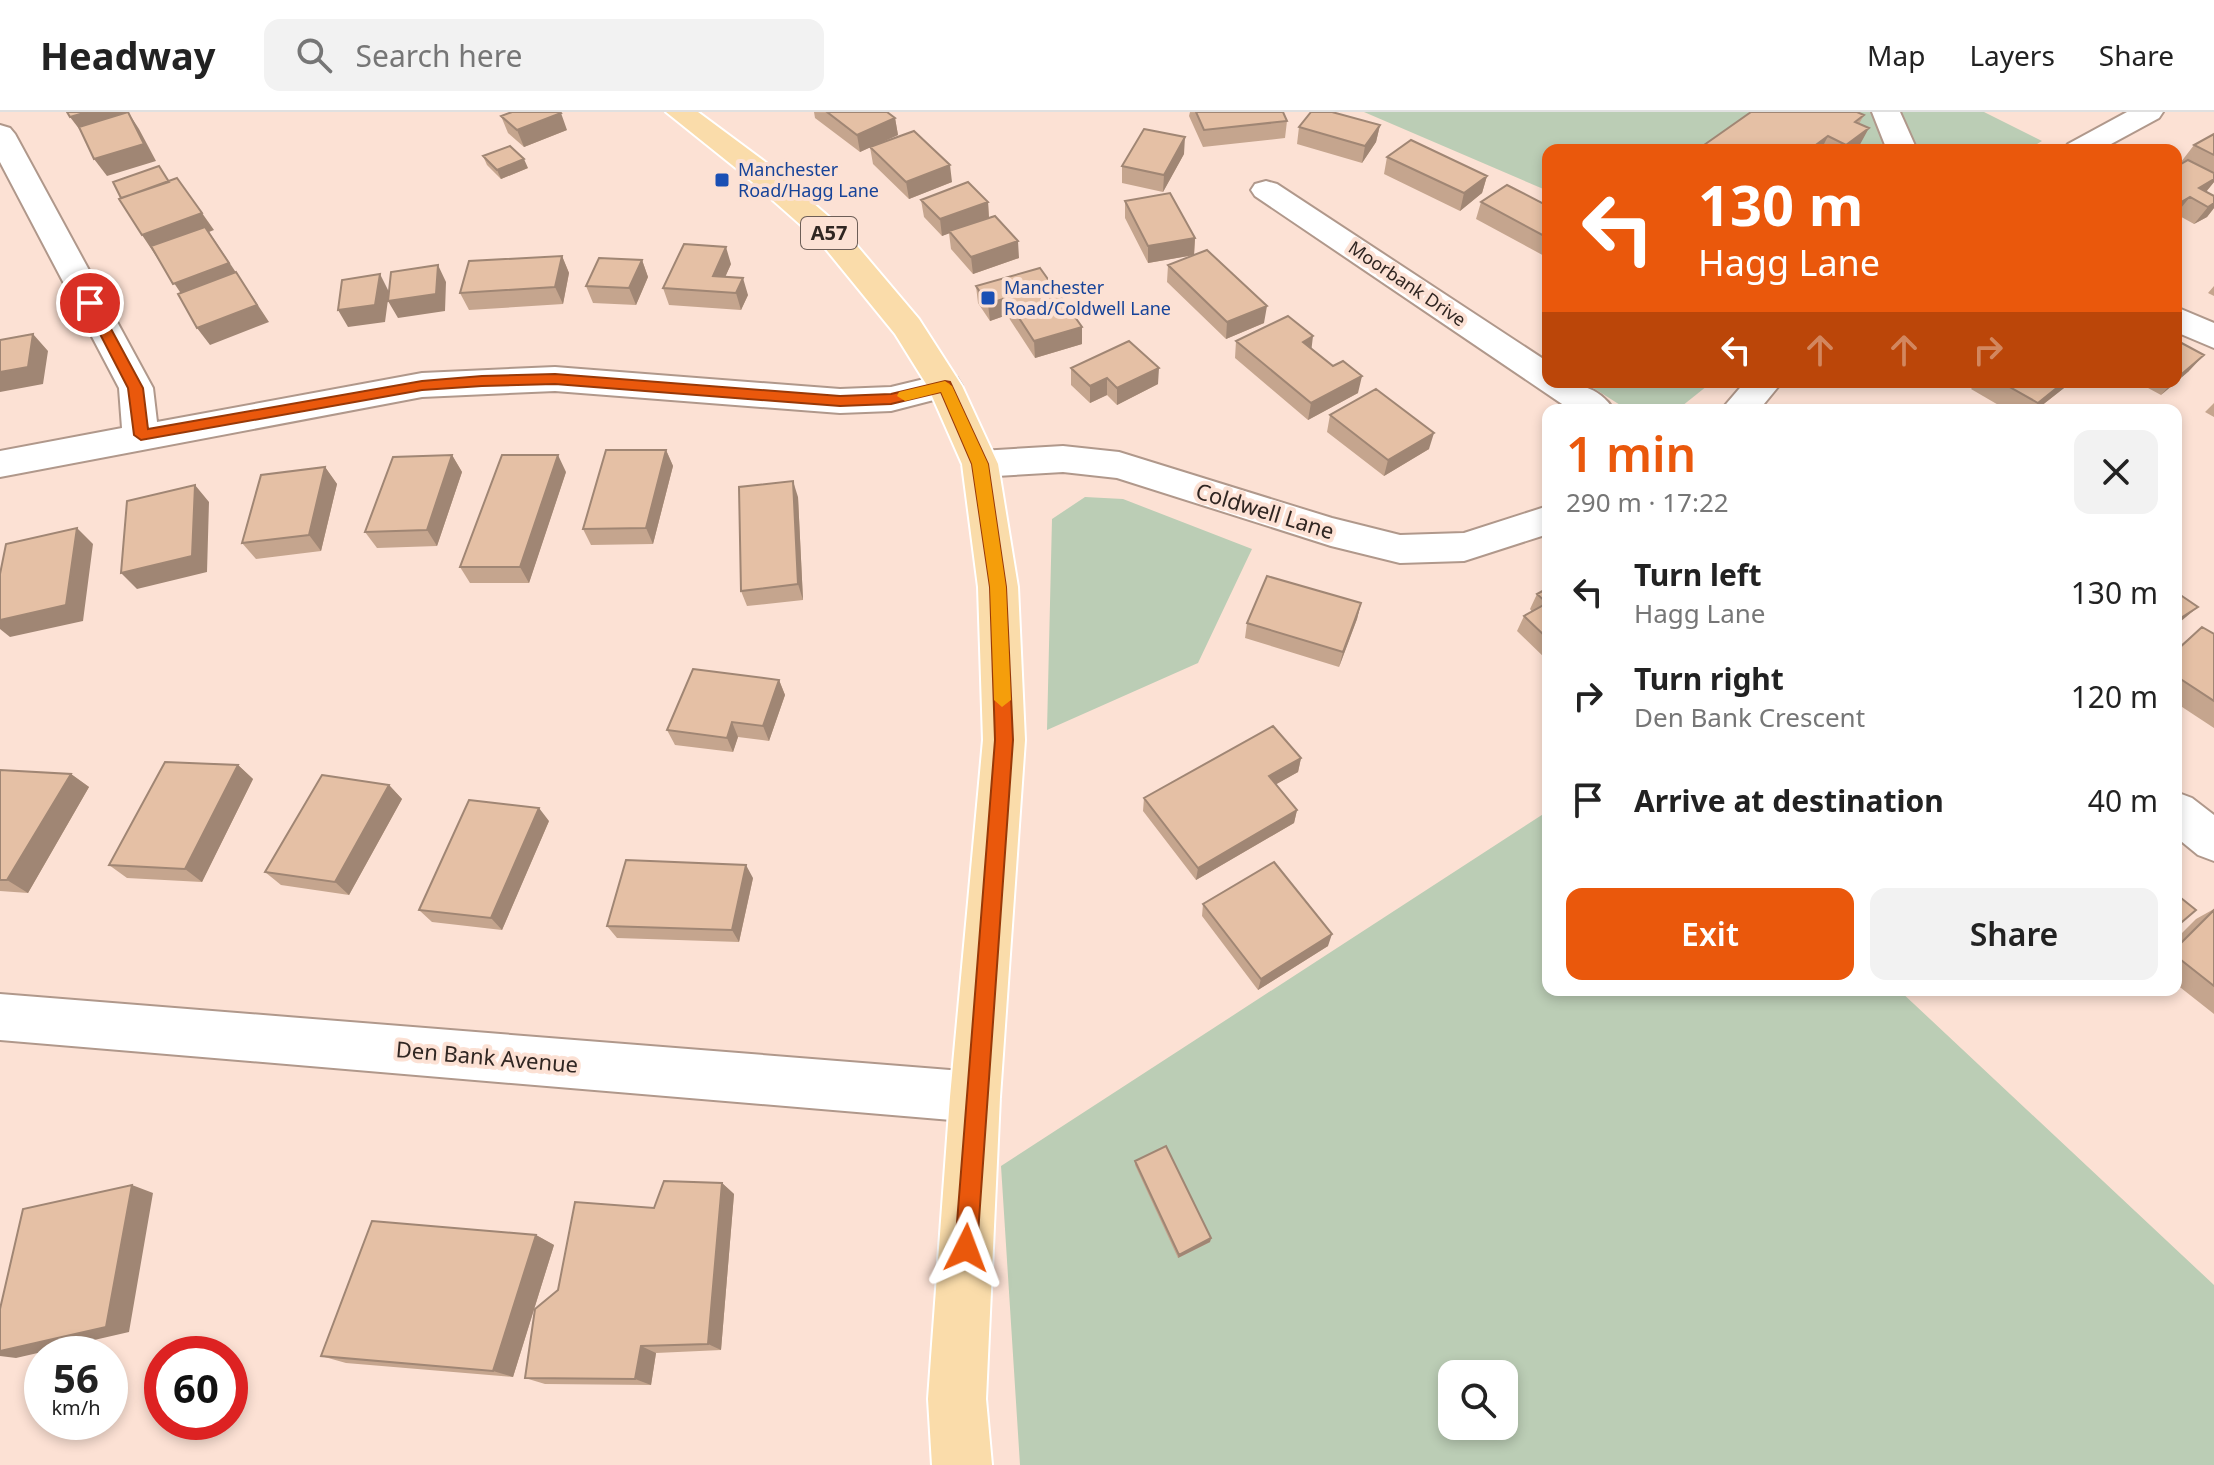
<!DOCTYPE html>
<meta charset="utf-8">
<style>
:root{--surface:#fff;--page:#f2f2f2;--text:#222;--muted:#767676;--line:#e0e0e0;--accent:#ea580c}
body{margin:0;font-family:"Noto Sans",sans-serif;background:var(--page);color:var(--text);height:100vh;display:flex;flex-direction:column;font-size:30px;white-space:nowrap}
*{box-sizing:border-box;margin:0}
p{font-size:26px;color:var(--muted)}
.icon{flex:none;width:44px;height:44px;fill:none;stroke:currentColor;stroke-width:2;stroke-linecap:round;stroke-linejoin:round}
.map{position:relative;flex:1;overflow:hidden}
.drawer{position:absolute;left:1542px;top:292px;width:640px;height:592px;display:flex;flex-direction:column;background:var(--surface);border-radius:16px;box-shadow:0 4px 12px #0003}
.drawer>*{flex:none}
.guide{position:absolute;left:1542px;top:32px;width:640px;height:244px;border-radius:16px;box-shadow:0 4px 12px #0003;background:#ea580c;color:#fff;overflow:hidden}
.tools{position:absolute;left:1438px;top:1248px;display:grid;gap:16px}
.tools a{display:grid;place-items:center;width:80px;height:80px;border-radius:16px;background:var(--surface);box-shadow:0 4px 12px #0003;font-size:40px}
.speed{position:absolute;left:24px;top:1224px;display:flex;gap:16px;font-size:40px;font-weight:700;text-align:center}
.speed>*{display:grid;place-content:center;width:104px;height:104px;border-radius:50%;background:var(--surface);box-shadow:0 4px 12px #0003;line-height:1}
.speed small{font-size:20px;font-weight:400}
.speed .limit{border:12px solid #d22;background:#fff;color:#111}
.pin{position:absolute;display:grid;place-items:center;width:68px;height:68px;color:#fff;margin:-34px;border:4px solid #fff;border-radius:50%;box-shadow:0 2px 8px #0007}
.me{position:absolute;width:88px;margin:-44px;rotate:3deg;stroke-linejoin:round;filter:drop-shadow(0 0 6px #0008)}
.turn{display:flex;align-items:center;gap:28px;height:168px;padding:0 24px;font-size:36px}
.turn .icon{width:104px;height:104px;stroke-width:2.5}
.turn b{display:block;font-size:56px;line-height:68px}
.lanes{display:flex;align-items:center;height:76px;padding:0 24px;background:#0003;justify-content:center;gap:40px;direction:ltr}
.lanes .off{opacity:.35}
.round{display:grid;place-items:center;flex:none;width:84px;height:84px;border-radius:16px;background:var(--page)}
.headline{display:flex;align-items:center;justify-content:space-between;height:136px;padding:0 24px}
h1{font-size:48px;font-weight:600;line-height:60px;color:var(--accent)}
.action{display:flex;gap:16px;margin-top:auto;padding:16px 24px}
.action a{flex:1;height:92px;border-radius:16px;background:var(--accent);color:#fff;font-size:32px;font-weight:600;line-height:92px;text-align:center}
.action a+a{background:var(--page);color:var(--text)}
ul{padding:0;list-style:none}
li{display:flex;align-items:center;gap:24px;height:104px;padding:0 24px}
li div{flex:1}
li b{display:block;font-size:30px}
li em{font-style:normal}
header{display:flex;align-items:center;gap:48px;box-sizing:border-box;height:112px;padding:0 40px;background:var(--surface);border-bottom:2px solid var(--line)}
header strong{font-size:38px}
nav{display:flex;gap:44px;margin-inline-start:auto;font-size:28px}
.search{width:560px;height:72px;background:var(--page);display:flex;align-items:center;gap:20px;box-sizing:border-box;padding:0 28px;border-radius:16px;color:var(--muted);font-size:30px}
.map>svg:first-child{display:block}
</style>
<header>
<strong>Headway</strong>
<div class="search"><svg class="icon" aria-label="search" viewBox="0 0 24 24"><circle cx="10" cy="10" r="6"/><path d="M15 15l6 6"/></svg>Search here</div>
<nav><a>Map</a><a>Layers</a><a>Share</a></nav>
</header>
<div class="map">
<svg width="2214" height="1353" viewBox="0 0 2214 1353">
<rect width="100%" height="100%" fill="#fce1d4"/>
<path fill="#bbcdb5" fill-rule="evenodd" d="M1364,0h620l58,29 -15,9h-479v41z
M1584,270h128l-35,28h-49z
M1085,385l38,2 129,50 -54,114 -151,67 5,-211z
M1548,699v179h351l315,295v180h-1194l-19,-299zM1452,1262h52v52h-52z"/>
<g fill="none" stroke-linecap="round" stroke-linejoin="round">
<defs>
<path id="minor" d="M1872,0h28l17,38h-30z
M2127,0h36l-4,6 -59,32h-37l5,-6z
M0,13l10,3 5,6 138,254 4,34 265,-49 133,-6 285,22 51,-2 54,-13 12,4 5,8 -5,8 -66,17 -51,2 -285,-22 -133,6 -422,80v-26l122,-23 -3,-40 -119,-226z
M1266,69l11,3 271,178v20c26,0 51,4 66,28h-43l-316,-214 -4,-6 4,-6z
M2176,195l38,16v25l-38,-16z
M1745,270h37l-23,28h-38z
M1063,334l56,6 213,66 68,17 64,-2 84,-27v28l-84,27 -64,2 -69,-17 -214,-68 -54,-6 -83,5 -13,-4 -5,-9 5,-9 13,-4z
M2176,680l16,6 22,17v46l-16,-6 -22,-18z
M0,882l975,78 18,7 7,18 -7,18 -18,7 -975,-82z"/>
<path id="major" d="M666,0h32l66,49 78,67 77,91 43,67 36,78 20,123 7,153 -25,357 -14,302 6,66h-60l-4,-66 22,-302 33,-357 -5,-153 -16,-123 -34,-77 -33,-53 -75,-92 -78,-69z"/>
</defs>
<use href="#minor" stroke="#b0988b" stroke-width="4"/>
<use href="#major" stroke="#fff" stroke-width="4"/>
<use href="#minor" fill="#fff" fill-rule="evenodd"/>
<use href="#major" fill="#fadcaa" fill-rule="evenodd"/>
</g>
<path fill="#c5a58e" d="M814,0h73l8,6 3,17 -27,12 81,35 -43,17 -36,-35 -3,-17 -10,5 -45,-34z
M1190,0h93l4,9 -2,17 -82,9 -14,-31z
M1864,3l-5,9 -2,26h-155l2,-5z
M501,4l66,14 -43,17 -16,-14z
M1380,13l-4,17 -14,21 -65,-19 2,-17z
M2214,22v48l-8,10 8,4v12l-7,9 -13,7 -18,-10v-47l7,-4 -2,-1 13,-17z
M1184,42l-21,38 -41,-9v-17z
M483,44l45,12 -27,11 -14,-14z
M1387,45l100,19 -5,17 -22,18 -76,-37z
M921,88l67,2 1,16 30,40 -46,16 -22,-25 -2,-16 -7,3 -18,-19z
M1125,89l70,37 -1,17 -46,8 -23,-45z
M1481,90l67,4v52l-72,-39z
M562,144l7,17 -6,31 -94,6 -9,-17z
M642,148l6,17 -12,28 -43,-2 -7,-17z
M731,152l-6,13 23,18 -7,15 -72,-5 -6,-17z
M1168,153l96,58 -38,16 -59,-57z
M976,174l106,41v17l-47,14 -28,-43 -17,6 -12,-18z
M2214,174v10l-6,-3z
M2176,228l13,31 -28,24 -24,-13h39z
M1236,229l75,7 22,18 25,27 -50,27 -73,-62z
M1071,256l87,16 -41,21 -10,-10 -17,8 -19,-18z
M1977,270h91l-4,6 -28,22h-29l-36,-21z
M2214,291v14l-9,-5z
M1330,303l99,34 -45,27 -57,-44z
M666,338l7,16 -20,78 -62,1 -8,-16z
M452,343l10,17 -25,74 -60,2 -12,-16z
M325,355l12,17 -16,67 -65,8 -14,-16z
M566,360l-37,111h-59l-10,-16z
M798,385l5,103 -56,6 -6,-15z
M1548,476v73l-31,-30 7,-15 8,-4 -2,-3 7,-15z
M1361,491l-4,16 -18,48 -94,-29 2,-15z
M2202,515l12,7v94l-38,-25v-54z
M779,568l6,15 -16,46 -31,-4 -5,15 -58,-7 -8,-15z
M1301,646l-3,14 -22,12 21,26 -3,13 -98,57 -53,-69 1,-13z
M238,653l15,14 -51,103 -75,-4 -18,-13z
M0,658l71,4 18,13 -61,106 -28,-2z
M389,673l13,14 -53,96 -68,-10 -16,-13z
M549,709l-47,109 -70,-8 -13,-12z
M753,766l-14,64 -122,-4 -10,-12z
M1203,792l125,42 -70,44 -56,-74z
M2214,797v105l-38,-30v-45l20,-20z
M1135,1049l76,77 -1,4 -32,16 -43,-93z
M722,1071l12,11 -13,156 -65,3 -5,32 -106,-1 -20,-6 129,-170z
M536,1123l18,10 -41,132 -167,-14 -25,-7z"/>
<path fill="#a08674" d="M87,0h41l11,17 17,32 -49,15 -13,-17 -11,-25 -13,-17z
M561,1l6,17 -43,17 -7,-17z
M895,6l3,17 -38,17 -3,-17z
M1380,13l-4,17 -14,21 3,-17z
M1869,16l-12,22h-13l2,-5z
M1828,24l-7,14h-12z
M1185,25l-1,17 -21,38 1,-17z
M524,47l4,9 -27,11 -4,-9z
M950,53l2,17 -43,17 -3,-17z
M1487,64l-5,17 -22,18 4,-18z
M2214,67v3l-9,11 -6,-5z
M2190,85l-14,17v-9z
M988,90l1,17 -47,17 -2,-17z
M2214,91v5l-7,9 -13,7 14,-17z
M202,101l12,17 -5,2 32,48 -55,21 -44,-66z
M1195,126l-1,17 -46,8v-17z
M1018,129l1,17 -46,16 -2,-17z
M726,135l5,17 -13,29 -5,-17z
M562,144l7,17 -6,31 -8,-17z
M642,148l6,17 -12,28 -7,-17z
M438,153l8,17 -1,29 -47,7 -10,-17z
M236,160l33,50 -59,23 -13,-17z
M380,162l9,18 -4,30 -37,5 -10,-17z
M743,166l5,17 -7,15 -5,-17z
M1006,186l1,17 -17,6 -2,-17z
M1267,194l-3,17 -38,16 1,-17z
M1082,215v17l-47,14 -1,-17z
M33,222l15,17 -5,33 -43,8v-20z
M1313,224l-2,17 -8,-11z
M2204,243l-15,16 -28,24 12,-13h3l1,-4z
M1159,256l-1,16 -41,21v-17z
M1362,264l-4,17 -50,27 3,-17z
M1107,266v17l-17,8v-17z
M2064,270h4l-4,6 -28,22h-4l6,-7z
M1434,321l-5,16 -45,27 4,-16z
M666,338l7,16 -20,78 -7,-16z
M452,343l10,17 -25,74 -10,-16z
M558,343l8,17 -37,111 -9,-16z
M325,355l12,17 -16,67 -12,-16z
M793,369l5,16 5,103 -5,-16z
M195,373l14,17 -2,70 -70,17 -16,-16z
M77,416l16,16 -10,77 -73,16 -10,-8v-9z
M1361,491l-4,16 -18,48 4,-15z
M2198,495l-18,15 -4,3v-4z
M779,568l6,15 -16,46 -6,-15z
M732,610l6,15 -5,15 -6,-14z
M1301,646l-3,14 -32,18 3,-14z
M238,653l15,14 -51,103 -17,-13z
M71,662l18,13 -61,106 -21,-13z
M389,673l13,14 -53,96 -14,-13z
M539,696l10,13 -47,109 -11,-12z
M1297,698l-3,13 -98,57 2,-12z
M746,753l7,13 -14,64 -7,-12z
M1332,822l-4,12 -70,44 3,-11z
M722,1071l12,11 -13,156 -13,-6z
M132,1073l21,8 -24,139 -113,26 -16,-2v-5z
M536,1123l18,10 -41,132 -20,-6z
M1211,1126l-1,4 -32,16 1,-3z
M641,1234l15,7 -5,32 -16,-6z"/>
<path fill="#e5c0a5" stroke="#a08674" stroke-width="2" d="M67,0h20l-17,5z
M128,0l16,32 -50,15 -15,-32z
M512,0h48l1,1 -44,17 -16,-14z
M827,0h60l8,6 -38,17z
M1196,0h87l4,9 -83,9z
M1311,0h21l48,13 -15,21 -66,-19z
M1751,0h106l7,3 -9,7 14,6 -23,17 -18,-9 -19,14h-94l-11,-5z
M1144,17l41,8 -21,38 -42,-9z
M914,19l36,34 -44,17 -36,-35z
M2214,22v21l-20,-10z
M1411,28l76,36 -23,17 -77,-36z
M510,34l14,13 -27,11 -14,-14z
M2188,48l26,13v6l-15,9 15,8v7l-6,4 -18,-10 -14,8v-38z
M159,54l10,16 -48,16 -8,-16z
M177,66l25,35 -60,22 -23,-36z
M968,70l20,20 -48,17 -19,-19z
M1507,73l41,21v32l-67,-36z
M1170,81l25,45 -47,8 -23,-45z
M995,104l23,25 -47,16 -22,-26z
M205,115l24,36 -56,21 -22,-38z
M684,132l42,3 -13,29 30,2 -7,15 -73,-5z
M1207,138l60,56 -40,16 -59,-57z
M562,144l-7,31 -95,6 9,-32z
M599,146l43,2 -13,28 -43,-2z
M438,153l-2,29 -48,7 3,-29z
M1040,156l42,59 -48,14 -28,-43 -18,6 -12,-18z
M236,160l21,33 -60,23 -19,-34z
M380,162l-5,31 -37,5 4,-30z
M1288,204l25,20 -10,6 30,24 10,-5 19,15 -51,27 -75,-62z
M33,222l-5,33 -28,5v-32z
M2176,228l28,15 -27,23h-1z
M1129,229l30,27 -42,20 -10,-10 -17,8 -19,-18z
M2001,270h63l-26,21z
M1376,277l58,44 -46,27 -58,-45z
M606,338h60l-20,78 -63,1z
M452,343l-25,75 -62,2 28,-75z
M502,343h56l-38,112h-60z
M325,355l-16,68 -67,8 19,-68z
M793,369l5,103 -57,7 -2,-104z
M195,373l-3,71 -71,17 6,-72z
M77,416l-11,77 -66,15v-46l6,-30z
M1267,464l94,27 -18,49 -96,-29z
M1548,476v51l-24,-23 23,-13 -10,-9z
M2176,480l22,15 -22,14z
M2202,515l12,7v67l-38,-25v-25z
M693,557l86,11 -16,46 -31,-4 -5,16 -60,-8z
M1273,614l28,32 -32,18 28,34 -99,58 -54,-70z
M165,650l73,3 -53,104 -76,-4z
M0,658l71,4 -64,106h-7z
M322,663l67,10 -54,97 -70,-10z
M469,688l70,8 -48,110 -72,-8z
M626,748l120,5 -14,65 -125,-4z
M1274,750l58,72 -71,45 -58,-75z
M2176,782l20,16 -20,17z
M2214,798v76l-38,-30v-8z
M1166,1034l45,92 -32,17 -44,-94z
M664,1069l58,2 -14,161 -67,2 -6,33 -110,-1 10,-69 23,-19 17,-88 79,6z
M132,1073l-26,142 -106,24v-42l23,-100z
M372,1109l164,14 -43,136 -172,-15z"/>
<path fill="#ea580c" stroke="#983908" stroke-width="2" d="M90,187l7,4 46,85 5,41 274,-48 60,-5 73,-2 285,22 51,-2 54,-13 5,1 38,82 18,123 7,153 -36,508 -3,8 -8,3 -8,-3 -3,-8 40,-508 -5,-153 -18,-123 -31,-72 -50,12 -51,2 -285,-22 -73,2 -60,4 -281,50 -7,-5 -6,-47 -44,-85z"/>
<path fill="#f59e0b" d="M945,269l7,5 36,78 18,123 5,113 -9,7 -8,-7 -4,-113 -18,-123 -31,-72 -36,9 -8,-5 2,-4z"/>
<g fill="#1a4fb4" stroke="#fce1d4" stroke-width="3">
<rect x="714" y="60" width="16" height="16" rx="4"/>
<rect x="980" y="178" width="16" height="16" rx="4"/>
</g>
<g text-anchor="middle" stroke-width="8" stroke-linejoin="round" paint-order="stroke">
<g font-size="18" fill="#164399" stroke="#fce1d4" text-anchor="start">
<text x="738" y="64">Manchester<tspan x="738" dy="21">Road/Hagg Lane</tspan></text>
<text x="1004" y="182">Manchester<tspan x="1004" dy="21">Road/Coldwell Lane</tspan></text>
</g>
<g font-size="18" fill="#302622" stroke="#fce1d4">
<text transform="translate(1407 172) rotate(34)" y="6">Moorbank Drive</text>
</g>
<rect fill="#fce1d4" stroke="#6d5e57" stroke-width="2" x="801" y="105" width="56" height="32" rx="6"/>
<g font-size="20" font-weight="bold" fill="#302622">
<text x="829" y="128">A57</text>
</g>
<g font-size="22" fill="#302622" stroke="#fce1d4">
<text transform="translate(1265 399) rotate(17)" y="8">Coldwell Lane</text>
<text transform="translate(487 945) rotate(5)" y="8">Den Bank Avenue</text>
</g>
</g>
</svg>
<div class="tools">
<a><svg class="icon" aria-label="search" viewBox="0 0 24 24"><circle cx="10" cy="10" r="6"/><path d="M15 15l6 6"/></svg></a>
</div>
<div class="speed"><div>56<small>km/h</small></div><div class="limit">60</div></div>
<div class="pin" style="left:90px;top:191px;background:#d93025"><svg class="icon" aria-label="arrive" viewBox="0 0 24 24"><path d="M6 21V4h12l-3 4 3 4H6"/></svg></div>
<svg class="me" style="left:966px;top:1136px" viewBox="-20 -20 40 40"><path d="M0-17L14 15 0 8-14 15z" fill="#ea580c" stroke="#fff" stroke-width="4"/></svg>
<div class="guide">
<div class="turn"><svg class="icon" aria-label="left" viewBox="0 0 24 24"><path d="M17 20v-9H6M10 6l-5 5 5 5"/></svg><div><b>130 m</b>Hagg Lane</div></div>
<div class="lanes"><svg class="icon" aria-label="left" viewBox="0 0 24 24"><path d="M17 20v-9H6M10 6l-5 5 5 5"/></svg><svg class="icon off" aria-label="ahead" viewBox="0 0 24 24"><path d="M12 20V5M6 11l6-6 6 6"/></svg><svg class="icon off" aria-label="ahead" viewBox="0 0 24 24"><path d="M12 20V5M6 11l6-6 6 6"/></svg><svg class="icon off" aria-label="right" viewBox="0 0 24 24"><path d="M7 20v-9h11M14 6l5 5-5 5"/></svg></div>
</div>
<section class="drawer">
<div class="headline"><div><h1>1 min</h1><p>290 m · 17:22</p></div><a class="round"><svg class="icon" aria-label="close" viewBox="0 0 24 24"><path d="M6 6l12 12M18 6L6 18"/></svg></a></div>
<ul>
<li><svg class="icon" aria-label="left" viewBox="0 0 24 24"><path d="M17 20v-9H6M10 6l-5 5 5 5"/></svg><div><b>Turn left</b><p>Hagg Lane</p></div><em>130 m</em></li>
<li><svg class="icon" aria-label="right" viewBox="0 0 24 24"><path d="M7 20v-9h11M14 6l5 5-5 5"/></svg><div><b>Turn right</b><p>Den Bank Crescent</p></div><em>120 m</em></li>
<li><svg class="icon" aria-label="arrive" viewBox="0 0 24 24"><path d="M6 21V4h12l-3 4 3 4H6"/></svg><div><b>Arrive at destination</b></div><em>40 m</em></li>
</ul>
<div class="action"><a>Exit</a><a>Share</a></div>
</section>
</div>
